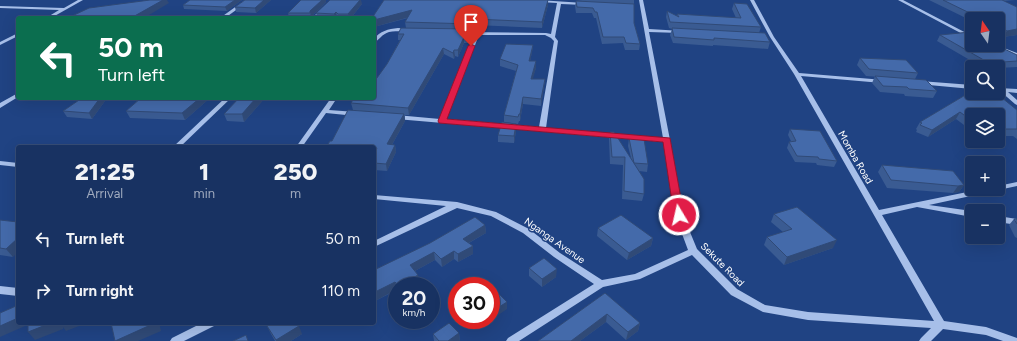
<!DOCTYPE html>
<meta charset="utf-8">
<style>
:root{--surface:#183262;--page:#253e6b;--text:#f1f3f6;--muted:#9faabe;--line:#364d77}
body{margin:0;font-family:Figtree,sans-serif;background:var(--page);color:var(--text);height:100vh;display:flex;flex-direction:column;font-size:15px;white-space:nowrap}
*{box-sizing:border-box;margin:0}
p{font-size:13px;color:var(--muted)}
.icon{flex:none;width:22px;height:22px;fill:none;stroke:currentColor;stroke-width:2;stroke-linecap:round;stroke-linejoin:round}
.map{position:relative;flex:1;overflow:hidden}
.sheet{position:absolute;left:16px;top:145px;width:360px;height:180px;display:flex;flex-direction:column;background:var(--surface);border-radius:4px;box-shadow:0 4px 16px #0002,0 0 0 1px var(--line)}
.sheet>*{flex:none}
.banner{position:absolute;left:16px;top:16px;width:360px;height:84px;border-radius:4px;box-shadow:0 4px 16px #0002,0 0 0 1px var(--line);background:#0b6e4f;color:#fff;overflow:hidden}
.needle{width:26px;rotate:346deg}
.controls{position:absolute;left:965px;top:12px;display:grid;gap:8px}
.controls a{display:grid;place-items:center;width:40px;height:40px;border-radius:4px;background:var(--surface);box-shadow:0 4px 16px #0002,0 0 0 1px var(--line);font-size:20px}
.speed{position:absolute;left:388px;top:277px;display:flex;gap:8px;font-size:20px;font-weight:700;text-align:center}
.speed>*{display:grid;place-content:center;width:52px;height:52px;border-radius:50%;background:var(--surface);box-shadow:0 4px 16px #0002,0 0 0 1px var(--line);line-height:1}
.speed small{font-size:10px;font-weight:400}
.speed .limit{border:6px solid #d22;background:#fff;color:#111}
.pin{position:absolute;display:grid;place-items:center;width:34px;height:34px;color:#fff;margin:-41px -17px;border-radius:50% 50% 50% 0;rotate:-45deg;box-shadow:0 0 4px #0007}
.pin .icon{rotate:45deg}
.me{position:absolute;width:44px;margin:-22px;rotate:351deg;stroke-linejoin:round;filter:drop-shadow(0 0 3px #0008)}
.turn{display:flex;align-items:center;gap:14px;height:84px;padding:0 16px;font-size:18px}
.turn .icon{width:52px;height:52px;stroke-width:2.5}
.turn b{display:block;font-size:28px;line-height:34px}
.eta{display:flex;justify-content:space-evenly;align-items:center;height:68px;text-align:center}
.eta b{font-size:24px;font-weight:800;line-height:28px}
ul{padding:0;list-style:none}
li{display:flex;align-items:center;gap:12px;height:52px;padding:0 16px}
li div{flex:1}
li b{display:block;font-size:15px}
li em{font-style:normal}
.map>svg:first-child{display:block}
</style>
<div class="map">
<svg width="1017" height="341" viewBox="0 0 1017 341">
<rect width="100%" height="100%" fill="#204383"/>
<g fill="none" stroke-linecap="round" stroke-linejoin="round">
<path fill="#a7bfe9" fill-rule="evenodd" d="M78,0h5l-32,18h-5l13,-8 -59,-2v-2l64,2z
M245,0h5l-25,18h-5z
M331,0h4l-18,18h-5z
M538,0l46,3 2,1 -2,1 -23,-1 -6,33 3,4 -12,87 117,10 -24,-138h4l6,29 33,2v2h-2l-31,-1 21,108 13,75 14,34 40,40 28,16 43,7 126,9 -140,-247 -24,-37 -20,-37h4l20,37 25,36 85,7 1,1 -3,2 -81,-7 78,134 103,-21h16v-3l19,-4v4l-88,19 43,6v6l-55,-10 -35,8 62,106 42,6 31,11v3h-14l-17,-6 -43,-6 -12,12h-12l2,-3 10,-10 -123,-8 -45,-8 -32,-17 -39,-40 -52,24 -37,8 -84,54h-13l2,-3 86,-54 -40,-27 -31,-24 -32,-17 -34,-8 -83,39v-6l72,-35 -72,-7v-4l83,7 39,10 33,17 31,24 42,27 33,-6 53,-24 -13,-35 -11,-73 -268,-23 -3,-2 3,-2 44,4 34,-84 -13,-1h-2v-2l87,1 5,1 6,-31 -17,-1h-2zM479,35h66l6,3 3,3 -15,86 -93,-8z
M898,0h5l69,36v3z
M398,28l11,1 2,1c-6,3 -15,0 -22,2 -7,2 -10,8 -15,11v-4c6,-8 14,-10 24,-11z
M18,33v3l-18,9v-3z
M989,45h7l21,8v4z
M920,81l52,4v4l-54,-5v-2z
M999,88l18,1v4l-9,-1 9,8v5l-2,-1 -16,-14z
M18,93v4l-18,11v-5z
M225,98h6l-51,49h-7z
M331,98h6l-8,12 27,2 3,2 -3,2 -30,-3 -24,34h-6z
M0,161l18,2v4l-18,-2z
M998,216l19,3v6l-19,-3z
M0,286l18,2v8l-18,-2z
M202,323h14l-2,3 -30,15h-14l2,-3z"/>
</g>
<path fill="#3a5b92" d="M190,0h52l-15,11 -43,-2 -1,-4z
M271,0l-15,13 -20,-1 -1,-5z
M301,0h25v2l-15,15v1h-22l-1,-5z
M548,0v5l-6,23 -68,-3 -2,5 -2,-1v6l-2,8h-4l-6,14 -3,-1 -1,3 -10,-5 -35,61h-4v6l-13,24h3l1,7 -9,19 -13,-1v-23l-42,-6 21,-31 -2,-7 23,-5 13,-34 13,-24h-2v-6l8,-6 -1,-6 3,-4 -34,9v-9z
M575,0h59v23l6,21 -1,6h-14l-2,-7 -21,1 -6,-26h-2l-2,-5h-16l-1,-7 1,-5h6z
M929,0h86l-12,1 14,6v28l-14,2 -5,-3v-15h-26v2z
M734,3l27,24 -2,6 11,9 -2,7 -55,-4v1l-40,-3 -3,-8 2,-6 -3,-1 -3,-11 1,-6 10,5v-2l59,4 -4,-9z
M362,4l-11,14h-34l-1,-5z
M940,35l77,26v6l-19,1v-1h-16l-45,-26z
M533,45l-1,7 -2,9h6v7l-4,11h13l-1,7 -3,20 -18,-2 -3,17h-1l-1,3 -14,-2v-7l12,-44 -16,-5v-7z
M860,58l58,15 -3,6 22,12 -4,7 -28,-2 -1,-2 -24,-2 -8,-9 3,-7 35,3 -44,-3 -9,-11z
M972,91l42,17 3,2v29l-4,-3h-15v-21h-26v16l-16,-12 -28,18 -12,-5 1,-2 -1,-1 4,-7z
M82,98h21l2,3 -13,18 -25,-2 -4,-6z
M135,98h75l-25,22 -55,-2 -4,-7 12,-11h-2z
M239,98h26l-21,24 -17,-1 -3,-7z
M516,124v7l-2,12 -16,-1v-7z
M790,129l47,32 -3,6 -17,-2 -1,-2 -21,-1 -8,-14 2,-6 2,-1 -3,-6z
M610,132l21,26 -3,-12 1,-8 19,26 -1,8 -8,-1 5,23 -2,7 -20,-2 1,-34 -13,-1 -1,-25z
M882,165l82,20 -5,7 -6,1 -66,-5 -9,-16z
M774,214l59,34 -49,17 -20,-20 3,-8 16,-5 -12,-10z
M1014,219h3v19l-2,-1 -6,-12z
M0,220l13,37 -13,-2z
M485,225l1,8 -17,10 4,3v8l-15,8 -4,-3 -12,8 -7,-7 -20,11 3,4 1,8 -5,3h-17v4l-20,10 -3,-4v-26z
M598,228l55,10 -2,8 -24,14 -30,-24z
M529,268l27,9 -14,10 -13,-11z
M605,293l35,30 -2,8 -12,9 -20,-18 -26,19h-42z
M267,326l35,8 -11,7h-16l-4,-7z
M459,333l1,8h-26l-1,-7z"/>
<path fill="#304a77" d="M163,0h4l2,3 -25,15h-13z
M235,0h7l-15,11 -2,-4z
M264,0h7l-15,13 -1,-5z
M322,0h4v2l-15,15v1l-1,-7z
M360,0h1l1,4 -11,14h-2l-1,-4z
M548,0v5l-6,23v-6z
M412,10l1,6 -39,11v-7z
M336,12l1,6h-2l-1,-4z
M474,19v6l-2,5v-6z
M470,29v6l-2,8 -1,-6z
M1017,29v6l-14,2 4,-6z
M464,37v6l-6,14v-7z
M533,45l-1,7 -3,15v-6z
M443,48l1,6 -35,61 -1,-7z
M454,50l1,6 -1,3 -1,-6z
M536,61v7l-5,18v-7z
M545,79l-1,7 -3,20v-7z
M523,97v7l-3,17v-7z
M100,98h3l2,3 -13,18 -3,-6z
M200,98h10l-25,22 -3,-7z
M256,98h9l-21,24 -2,-8z
M960,112l-4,7 -28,18 4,-7z
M404,114l1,7 -17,31 -1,-8z
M516,124v7l-2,12v-7z
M395,145l1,7 -9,19 -1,-7z
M964,185l-5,7 -6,1 5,-7z
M485,225l1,8 -23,13v-7z
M18,238v14l-5,5 -7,-8z
M653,238l-2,8 -24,14 2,-7z
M837,240l-4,8 -49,17 3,-8z
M473,246v8l-15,8v-8z
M454,251v8l-12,8 -1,-8z
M434,252l1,8 -24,13 -1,-8z
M557,269l-1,8 -14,10v-8z
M418,275l1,8 -5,3h-15z
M395,282l2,7 -20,11 -2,-8z
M507,302v7l-16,11v-8z
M16,306l2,3v14h6l1,3 -25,11v-11z
M607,314l-1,8 -26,19h-9z
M51,323h36l-21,8 -3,-4v2l-28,11 -7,-8z
M155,323h4l2,8 -23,10h-23z
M640,323l-2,8 -12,9 2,-8z
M299,326l3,8 -11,7h-15v-1z
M459,333l1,8h-12z"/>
<path fill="#446aaa" stroke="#304a77" d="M150,0h13l-32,18h-58l-1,-2 17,-8z
M190,0h45l-10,7 -42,-2z
M245,0h19l-9,8 -20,-1z
M301,0h21l-12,11v2h-22z
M330,0h30l-12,14h-10l-2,-2 -2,2 -18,-1z
M384,0h164l-6,22 -68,-3 -2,5 -67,-2 7,-12 -38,10v-2h-2z
M943,0h59l15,7v22l-10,2 -9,-5v-7h-16z
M576,1l58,3v19l6,21 -14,-1 -2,-6h-21l-6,-25h-2l-2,-4 -16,-1z
M734,3l13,1 14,23 -91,-5 -3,-11 12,6 -2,-3 64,4z
M401,28l69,1 -3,8h-3l-6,13h-4l-1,3 -10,-5 -35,60 -57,-5 3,-5h20v-16l13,-18 17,-30h-6z
M672,28l93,5 5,9 -56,-4v2l-40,-3z
M970,32l2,1v12h24l21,10v6l-28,2 -49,-28z
M506,44l27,1 -4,16h7l-5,18h14l-4,20 -18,-2 -3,17h-1l-1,3 -14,-2 14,-50 -18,-6z
M860,58l46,2 12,13 -49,-4z
M875,76l51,4 11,11 -28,-2 -2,-2 -24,-1z
M972,91v2h24l21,17v19h-19v-14h-26v6l-12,-9 -28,18 -12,-5 2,-2 -2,-1z
M82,98h18l-11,15 -26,-2z
M141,98h59l-18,15 -56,-2z
M239,98h17l-14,16h-18z
M348,110l56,4 -17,30 8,1 -9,19 -12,-1v-9l3,-6h-3v-1h-48l4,-6h2z
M502,122l14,2 -2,12 -16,-1z
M790,129l30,2 17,30 -18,-2 -1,-2 -21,-1 -8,-14 7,-1z
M610,132h4l30,47v15l-20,-3 1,-34h-13z
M629,138l15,1 4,25 -14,-1z
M882,165l71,6 11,14 -6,1 -67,-6z
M797,207l40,33 -50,17 -20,-20 25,-8 -18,-15z
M621,215l32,23 -24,15 -31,-25z
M475,217l10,8 -22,14 10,7 -15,8 -4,-3 -13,8 -7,-7 -24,13 8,10 -19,11 -4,-4 -20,10 -1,-2v-20l56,-27z
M1014,219h3v5z
M0,220l18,2v16l-12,11 -6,-1z
M544,258l13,11 -15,10 -13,-11z
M490,285l17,17 -16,10v-26h-2z
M605,293l35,30 -12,9 -21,-18 -36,27h-33z
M16,306l2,12 -18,8v-13z
M28,323h23l-23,9z
M111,323h44l-40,18z
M273,323h24l2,3 -23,14 -9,-14z
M449,323l10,10 -11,8h-9l-6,-7z
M246,335l2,6h-15z"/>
<path fill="#e11d48" stroke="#92132f" d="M471,44l4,2 -28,73 223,19 14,77 -2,2h-7l-1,-2 -11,-73 -224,-19 -1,-2 30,-75z"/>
<g text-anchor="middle" stroke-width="3" stroke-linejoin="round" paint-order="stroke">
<g font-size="10" fill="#fff" stroke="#204383">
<text transform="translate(856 157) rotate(60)" y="4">Momba Road</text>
<text transform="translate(555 240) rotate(35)" y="4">Nganga Avenue</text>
<text transform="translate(723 264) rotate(45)" y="4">Sekute Road</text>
</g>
</g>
</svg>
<div class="controls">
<a><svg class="needle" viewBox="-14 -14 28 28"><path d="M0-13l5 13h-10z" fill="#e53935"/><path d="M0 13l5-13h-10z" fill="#9faabe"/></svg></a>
<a><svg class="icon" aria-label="search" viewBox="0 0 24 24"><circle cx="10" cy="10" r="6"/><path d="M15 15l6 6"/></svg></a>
<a><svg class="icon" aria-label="layers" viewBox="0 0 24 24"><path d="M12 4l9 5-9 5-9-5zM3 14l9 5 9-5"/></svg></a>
<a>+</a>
<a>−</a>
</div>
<div class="speed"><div>20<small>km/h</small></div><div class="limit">30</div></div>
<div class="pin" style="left:471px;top:46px;background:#d93025"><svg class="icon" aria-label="arrive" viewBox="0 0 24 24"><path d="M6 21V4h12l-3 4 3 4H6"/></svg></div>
<svg class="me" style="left:679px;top:215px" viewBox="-20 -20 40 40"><circle r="17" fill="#e11d48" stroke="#fff" stroke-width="3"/><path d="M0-11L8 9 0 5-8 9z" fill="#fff"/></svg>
<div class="banner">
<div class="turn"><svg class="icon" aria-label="left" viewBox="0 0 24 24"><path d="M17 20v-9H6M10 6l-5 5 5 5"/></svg><div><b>50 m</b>Turn left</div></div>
</div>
<section class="sheet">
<div class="eta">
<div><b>21:25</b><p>Arrival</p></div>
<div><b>1</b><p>min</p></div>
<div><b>250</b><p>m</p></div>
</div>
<ul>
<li><svg class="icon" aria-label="left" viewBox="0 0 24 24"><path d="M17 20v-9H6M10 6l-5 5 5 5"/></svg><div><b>Turn left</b></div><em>50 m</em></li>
<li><svg class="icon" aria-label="right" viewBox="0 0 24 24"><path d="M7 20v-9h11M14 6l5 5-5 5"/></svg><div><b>Turn right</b></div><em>110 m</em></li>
</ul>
</section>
</div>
